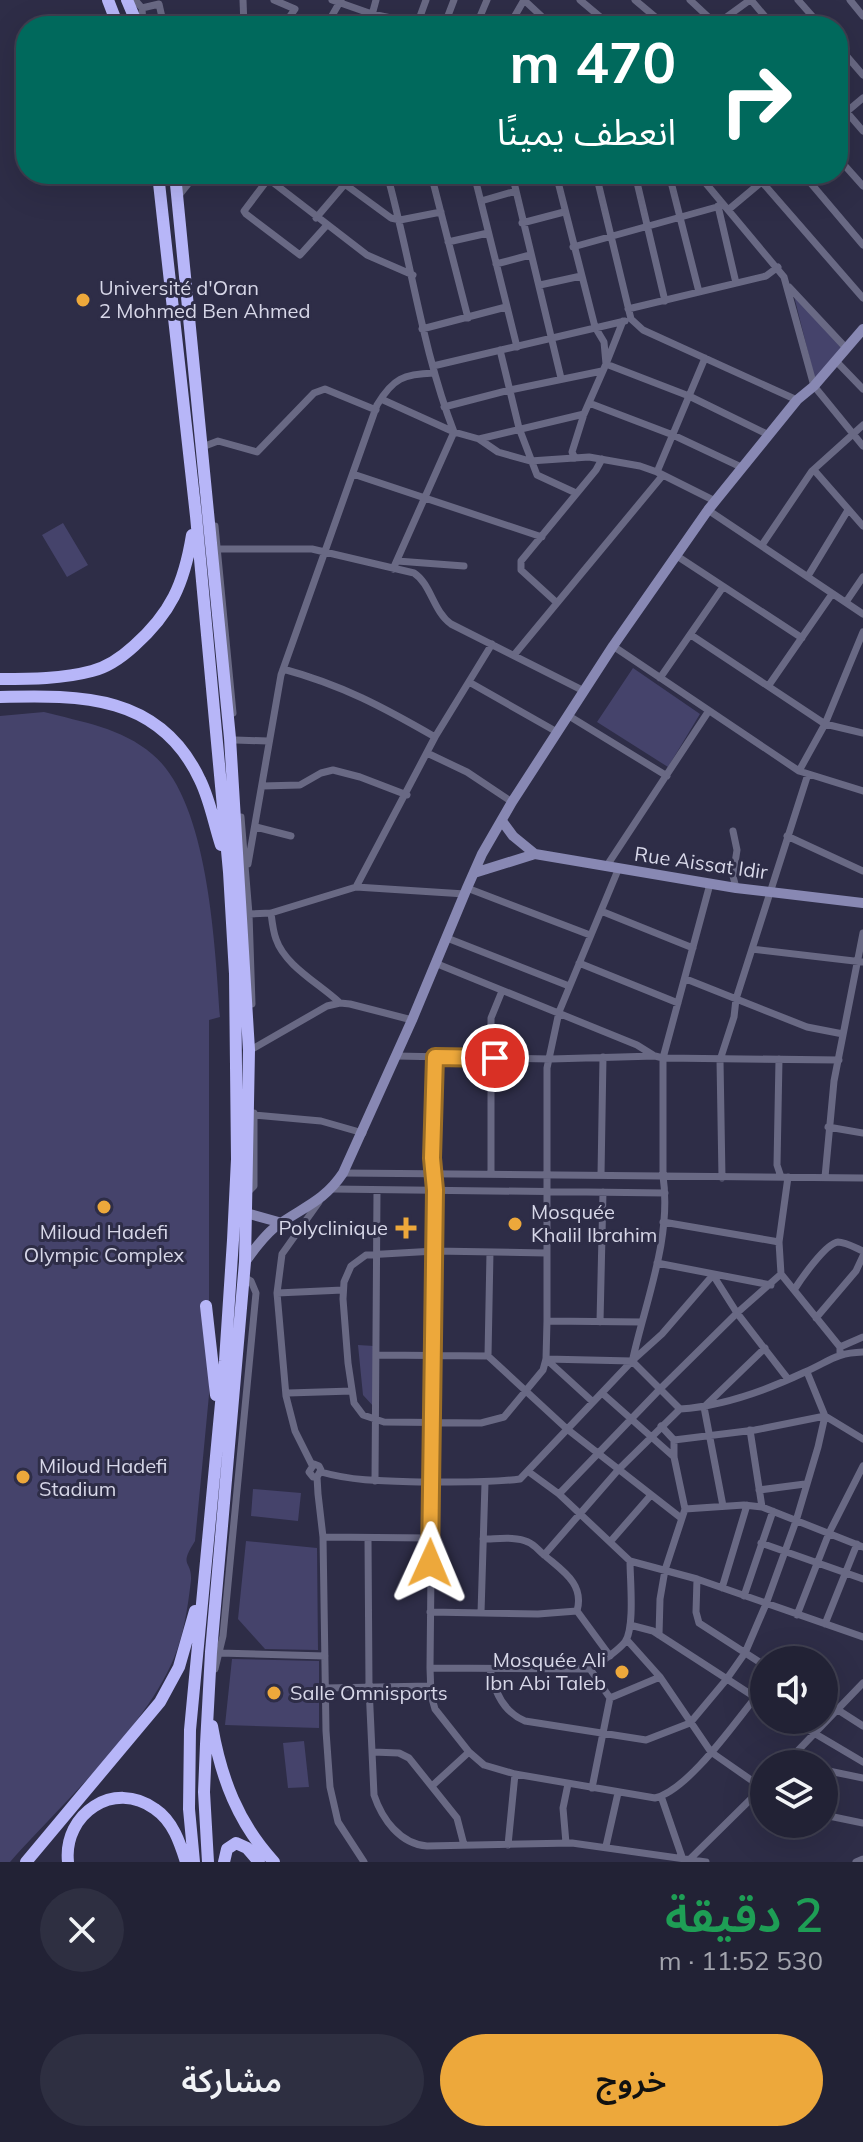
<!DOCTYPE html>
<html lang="ar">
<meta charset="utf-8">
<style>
:root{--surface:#222235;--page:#2e2f41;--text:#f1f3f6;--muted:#a2a4ad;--line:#3f3f50;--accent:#eda83b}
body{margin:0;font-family:Mulish,"Noto Sans Arabic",sans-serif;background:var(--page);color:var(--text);direction:rtl;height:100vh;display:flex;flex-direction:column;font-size:30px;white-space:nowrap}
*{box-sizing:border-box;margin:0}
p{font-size:26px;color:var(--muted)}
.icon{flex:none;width:44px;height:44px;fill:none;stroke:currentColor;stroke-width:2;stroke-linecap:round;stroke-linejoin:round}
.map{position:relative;height:1862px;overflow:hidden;direction:ltr}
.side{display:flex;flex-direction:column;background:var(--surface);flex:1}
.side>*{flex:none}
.hud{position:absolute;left:16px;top:16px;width:832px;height:168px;border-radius:32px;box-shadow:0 8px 32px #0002,0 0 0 2px var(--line);direction:rtl;background:#00695c;color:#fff;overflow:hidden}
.buttons{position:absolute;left:750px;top:1646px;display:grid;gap:16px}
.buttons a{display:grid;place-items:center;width:88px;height:88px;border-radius:50%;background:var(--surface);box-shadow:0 8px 32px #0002,0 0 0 2px var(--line);font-size:40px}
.pin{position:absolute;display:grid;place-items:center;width:68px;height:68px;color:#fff;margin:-34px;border:4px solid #fff;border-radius:50%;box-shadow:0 2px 8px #0007}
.me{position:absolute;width:88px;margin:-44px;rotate:1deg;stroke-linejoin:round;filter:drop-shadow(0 0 6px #0008)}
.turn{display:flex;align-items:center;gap:28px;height:168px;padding:0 40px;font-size:36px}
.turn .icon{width:104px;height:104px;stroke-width:2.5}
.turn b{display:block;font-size:56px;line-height:68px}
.round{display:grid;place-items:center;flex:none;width:84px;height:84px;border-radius:42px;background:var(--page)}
.head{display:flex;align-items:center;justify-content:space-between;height:136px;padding:0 40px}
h1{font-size:48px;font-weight:600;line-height:60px;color:#1e9e55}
.primary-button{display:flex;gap:16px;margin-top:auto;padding:16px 40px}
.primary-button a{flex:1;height:92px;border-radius:48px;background:var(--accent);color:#111;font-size:32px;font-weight:600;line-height:92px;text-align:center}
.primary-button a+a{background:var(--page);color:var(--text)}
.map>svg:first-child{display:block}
</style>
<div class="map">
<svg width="863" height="1862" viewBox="0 0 863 1862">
<rect width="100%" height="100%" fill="#2e2d47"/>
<path fill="#45436b" d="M793,292l49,55 -27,33z
M63,523l25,42 -21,12 -25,-42z
M633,668l67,46 -32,53 -71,-45z
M44,712c38,10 78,16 108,42 57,46 63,194 68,263l-11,3v375l-14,146c-17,27 -3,18 -4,39 -3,26 -7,54 -17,78 -29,69 -106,140 -157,196l-7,8h-10v-1146z
M358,1345l16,1v61l-11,-12z
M253,1489l48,4 -3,28 -47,-5z
M246,1541l71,7 1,102 -53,-1 -27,-30z
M232,1659l87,2v67l-94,-3z
M304,1741l5,46 -21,1 -5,-45z"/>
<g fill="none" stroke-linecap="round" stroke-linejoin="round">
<path stroke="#696984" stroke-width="7" d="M135,0l7,8 1,18
M243,0l1,26
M274,0l21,9 -12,17
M332,0l40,14 57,12
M524,0l28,26
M580,0l31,26
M635,0l31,26
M690,0l28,26
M751,0l22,26
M798,0l23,26
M850,0l13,16
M142,8l17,-4 5,22
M418,22l8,-22
M226,26l18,-4
M326,26l15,-26
M369,26l7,-26
M444,26l10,-26
M476,26l11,-26
M509,26l15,-26
M714,26l36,-26
M838,46l25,29
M838,102l25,29
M838,119l25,-21
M838,158l25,28
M182,174l12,1
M262,174l105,81 46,20
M272,174l-28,37 2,3 54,41 26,-29
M331,174l60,44 9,2 41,-8
M387,174c24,86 35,175 67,258l25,7 19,13 32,9 59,-4 51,9 17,6 58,29
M431,174l37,144
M474,174l43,173
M512,174l49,204
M556,174l39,153 9,15 2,22 -22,50 -12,38 3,6
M596,174l35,145 12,11 154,70
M635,174l30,127
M669,174l30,118
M698,174l86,103 30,109 49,60
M755,174l108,124
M803,174l60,71
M432,179l25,-5
M558,182l31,-8
M180,194l16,-20
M481,201l35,-10
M718,206l18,77
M728,210l43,-36
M316,218l29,-34
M522,223l42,-11
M448,242l40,-9
M573,247l151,-42
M496,264l34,-9
M540,285l41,-9
M789,287l57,61
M628,309l138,-33 12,-9
M623,321l-17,43 83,32 80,39
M422,329l84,-22
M500,350l19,78 18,47 39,18
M835,360l28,29
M433,366l192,-45
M381,399l73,33 -61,137
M589,403l84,32 68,32
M444,407l66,-17 92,-19
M479,439l105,-25
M205,446l13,-5 39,11 57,-59 11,-4 51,21
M814,470l49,56
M657,472l48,-114
M353,474l189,63
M708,510l155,104
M215,526l18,187
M762,545l50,-74 51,-46
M218,549h94l102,24c17,11 19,38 37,51l133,67
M677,556l125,82
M397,561l67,5
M808,576l40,-66
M556,602l-35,-32v-9l75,-91 6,-11
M846,602l17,-25
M691,635l134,89 38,9
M613,646l186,125 64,20
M514,655l149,-180
M283,669c59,16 100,38 152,68
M660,678l63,-91
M469,682l88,50
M769,685l63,-91
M569,716l98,60
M235,740l33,1
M427,753l40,19 45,30
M799,771l26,-47 38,-92
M262,786l38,-1 21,-12 12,-3 27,7 47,18
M241,817l8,97 3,90
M256,827l35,9
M733,831l4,19 -4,26 3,12
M787,836l76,35
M248,864l33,-189 96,-270c16,-27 27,-31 57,-32
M606,867l102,-155
M356,887l79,-150 57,-93
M467,888l123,47
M601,911l92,37
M271,913c1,8 2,18 5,26 9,27 44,45 64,64
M249,914l22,-1 85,-26 109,7
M447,938l122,48
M752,949l111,13
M435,963l202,82 16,10
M579,963l99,40
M686,979l121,48 36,7
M254,1048l73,-42 13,-3 10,1 62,16
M396,1056l155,3 104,-3 8,2 176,2
M435,1057l-3,101 3,32 -5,478 1,27 4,14 34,43 15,13 31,9 140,24c33,-8 78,-73 100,-100
M779,1059l-2,106 4,12
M254,1115l67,6 42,12
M828,1127l35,6
M343,1173l520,5
M491,1174v-156l11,-27
M601,1175l2,-118
M825,1177l9,-96 29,-148
M722,1178l-2,-118 14,-43 2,-18 72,-225
M332,1189l333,4
M246,1194l8,-8v-73
M663,1222l116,20
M490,1252l-2,104 79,73 114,89
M546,1253l-111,-2 -69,4 -15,11 -7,16 -1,17 5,64 6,40 9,12 21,7 97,1 23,-6 39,-47 3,-11 1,-38v-253l12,-56 59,-142
M657,1263l114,22
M781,1274l59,73v6
M794,1290c7,-11 32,-47 44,-48 7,0 18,6 25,9
M277,1293l66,-3
M816,1318l40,-47 7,-15
M547,1321l94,1
M600,1322l3,-130
M840,1347l23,-10
M376,1355l112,1
M633,1358c13,-58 39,-121 30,-182v-118l47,-174
M546,1359l86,2 48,48
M546,1359l47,43
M288,1393l64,-2
M602,1393l72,64
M750,1430l12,77
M674,1440l81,-10 70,-14 38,23
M312,1465l-17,-34 -9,-35 -9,-103 5,-39 37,-52
M321,1472c35,10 69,9 105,10 32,0 63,1 94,-3l112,-118 30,-27 51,-59 24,38 51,66
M529,1472l30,22 71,67 67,18 166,58
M317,1477h-4l-4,-5 5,-8 5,2 2,4 -4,7 1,17 5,43 3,194 4,56 8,35 26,40
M375,1481l2,-290
M759,1490l46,-6
M559,1494l102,-106 76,-75 44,-39 -2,-32 9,-65
M723,1506l-19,-99 61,-59
M685,1509l59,-4 18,2 101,40
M323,1537l107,1
M368,1538l1,149 5,108c8,24 26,49 53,51l145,-3 134,19
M610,1542l41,-47
M761,1543l102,36
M544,1555l75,-86 61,-60c44,-3 85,-18 125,-37 25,-11 30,-19 58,-20
M697,1579l-1,33 3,11 65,42
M722,1588l25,-83
M744,1596l29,-85
M577,1611l33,45
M430,1612l108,2 39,-3c8,-28 -16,-41 -34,-57 -5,-4 -8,-9 -15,-12 -12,-6 -31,-3 -45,-3
M481,1613l4,-130
M797,1615l32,-82 34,-67
M825,1624l32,-80
M630,1625l23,6 111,72
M659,1635l1,-36 5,-29 20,-61 -11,-52v-17l-13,-14
M627,1640l33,37 51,75 53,37
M219,1653l106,3
M430,1668l160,1c12,-8 26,-16 35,-27 10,-15 5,-62 5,-81
M215,1669l8,-33 33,-343 -5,-12 -7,-4
M490,1669c4,22 13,43 35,52l121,19 44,-17 36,-43 19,-27 21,-49 30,-83 22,-74 7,-31 -18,-44
M590,1669l20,29
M325,1688l106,-2
M824,1701l39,25
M792,1720l71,42
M373,1752l26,1 10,5 48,60 7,27
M794,1755l16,9
M785,1764l78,-81
M824,1770l39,8
M432,1786l37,-34
M592,1788l18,-90 50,-21
M661,1796l21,61
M824,1815l39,8
M566,1843l-3,-35 5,-24
M508,1845l7,-71
M606,1846l12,-53
M689,1860l75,-74
M856,1862l7,-3"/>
<path stroke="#8888b3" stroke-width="10" d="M502,821l11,15 22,18
M474,873l61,-19 201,34 127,15
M246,1213l36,10
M245,1262c9,-12 17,-24 29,-34 26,-20 49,-25 69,-55l69,-153 55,-132 15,-34 30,-52 101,-156 95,-136 89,-110 17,-14 49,-57"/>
<path stroke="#b7b6f8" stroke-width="12" d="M108,0l10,26
M127,0l11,26
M158,174l38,342 33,356 6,102 2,185 -4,81 -8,121 -35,369 -1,79 5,53
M175,174l55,564 19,312 -4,212 -34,390 -5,92 -2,48 4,70
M0,679c31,0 62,0 92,-8 16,-4 30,-14 42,-25 37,-33 50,-62 58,-111
M0,697c81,-2 160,-3 200,83 10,20 14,44 21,65
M206,1306l10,89
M212,1726c9,52 26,97 62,136
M26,1862l134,-160 19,-35 16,-56
M68,1862c-5,-48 46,-83 87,-53 18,12 25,34 31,53
M224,1862l3,-13 9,-6 11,5 12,14"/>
</g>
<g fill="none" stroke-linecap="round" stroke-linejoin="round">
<defs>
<path id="route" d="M430,1563l5,-373 -3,-32 3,-101 60,1"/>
</defs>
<use href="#route" stroke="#9a6d26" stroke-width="20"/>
<use href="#route" stroke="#eda83b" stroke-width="14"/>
</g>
<g fill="#eda83b" stroke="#2e2d47" stroke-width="3">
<circle cx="83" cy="300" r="8"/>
<circle cx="104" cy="1207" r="8"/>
<circle cx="515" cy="1224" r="8"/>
<path d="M402 1216h8v8h8v8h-8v8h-8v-8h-8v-8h8z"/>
<circle cx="23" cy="1477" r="8"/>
<circle cx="622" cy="1672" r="8"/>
<circle cx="274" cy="1693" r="8"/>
</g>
<g text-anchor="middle" stroke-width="6" stroke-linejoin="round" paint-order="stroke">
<g font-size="20" fill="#d7d7e8" stroke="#2e2d47" text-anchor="start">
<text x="99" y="295">Université d'Oran<tspan x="99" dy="23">2 Mohmed Ben Ahmed</tspan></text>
<text x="531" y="1219">Mosquée<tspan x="531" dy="23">Khalil Ibrahim</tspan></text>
<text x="388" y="1235" text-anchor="end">Polyclinique</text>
<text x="104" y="1239" text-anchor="middle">Miloud Hadefi<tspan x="104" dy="23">Olympic Complex</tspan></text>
<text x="39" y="1473">Miloud Hadefi<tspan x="39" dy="23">Stadium</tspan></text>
<text x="606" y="1667" text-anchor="end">Mosquée Ali<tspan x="606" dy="23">Ibn Abi Taleb</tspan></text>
<text x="290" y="1700">Salle Omnisports</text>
</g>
<g font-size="20" fill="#d7d7e8" stroke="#2e2d47">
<text transform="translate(701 863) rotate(8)" y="7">Rue Aissat Idir</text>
</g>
</g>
</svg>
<div class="buttons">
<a><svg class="icon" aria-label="sound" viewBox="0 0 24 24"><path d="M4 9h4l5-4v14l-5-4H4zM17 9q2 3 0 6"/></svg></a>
<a><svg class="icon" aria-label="layers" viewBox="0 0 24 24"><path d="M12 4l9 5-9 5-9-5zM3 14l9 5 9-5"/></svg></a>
</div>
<div class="pin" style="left:495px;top:1058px;background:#d93025"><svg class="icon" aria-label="arrive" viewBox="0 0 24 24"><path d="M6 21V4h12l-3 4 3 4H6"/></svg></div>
<svg class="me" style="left:430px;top:1563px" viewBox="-20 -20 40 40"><path d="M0-17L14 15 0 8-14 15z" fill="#eda83b" stroke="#fff" stroke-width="4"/></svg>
<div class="hud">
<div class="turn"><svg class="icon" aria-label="right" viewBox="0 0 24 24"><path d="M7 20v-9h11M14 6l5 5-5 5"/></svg><div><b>470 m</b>انعطف يمينًا</div></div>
</div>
</div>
<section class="side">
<div class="head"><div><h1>2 دقيقة</h1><p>530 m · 11:52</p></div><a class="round"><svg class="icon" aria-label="close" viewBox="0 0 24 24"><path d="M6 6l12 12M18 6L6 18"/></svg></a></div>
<div class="primary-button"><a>خروج</a><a>مشاركة</a></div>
</section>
